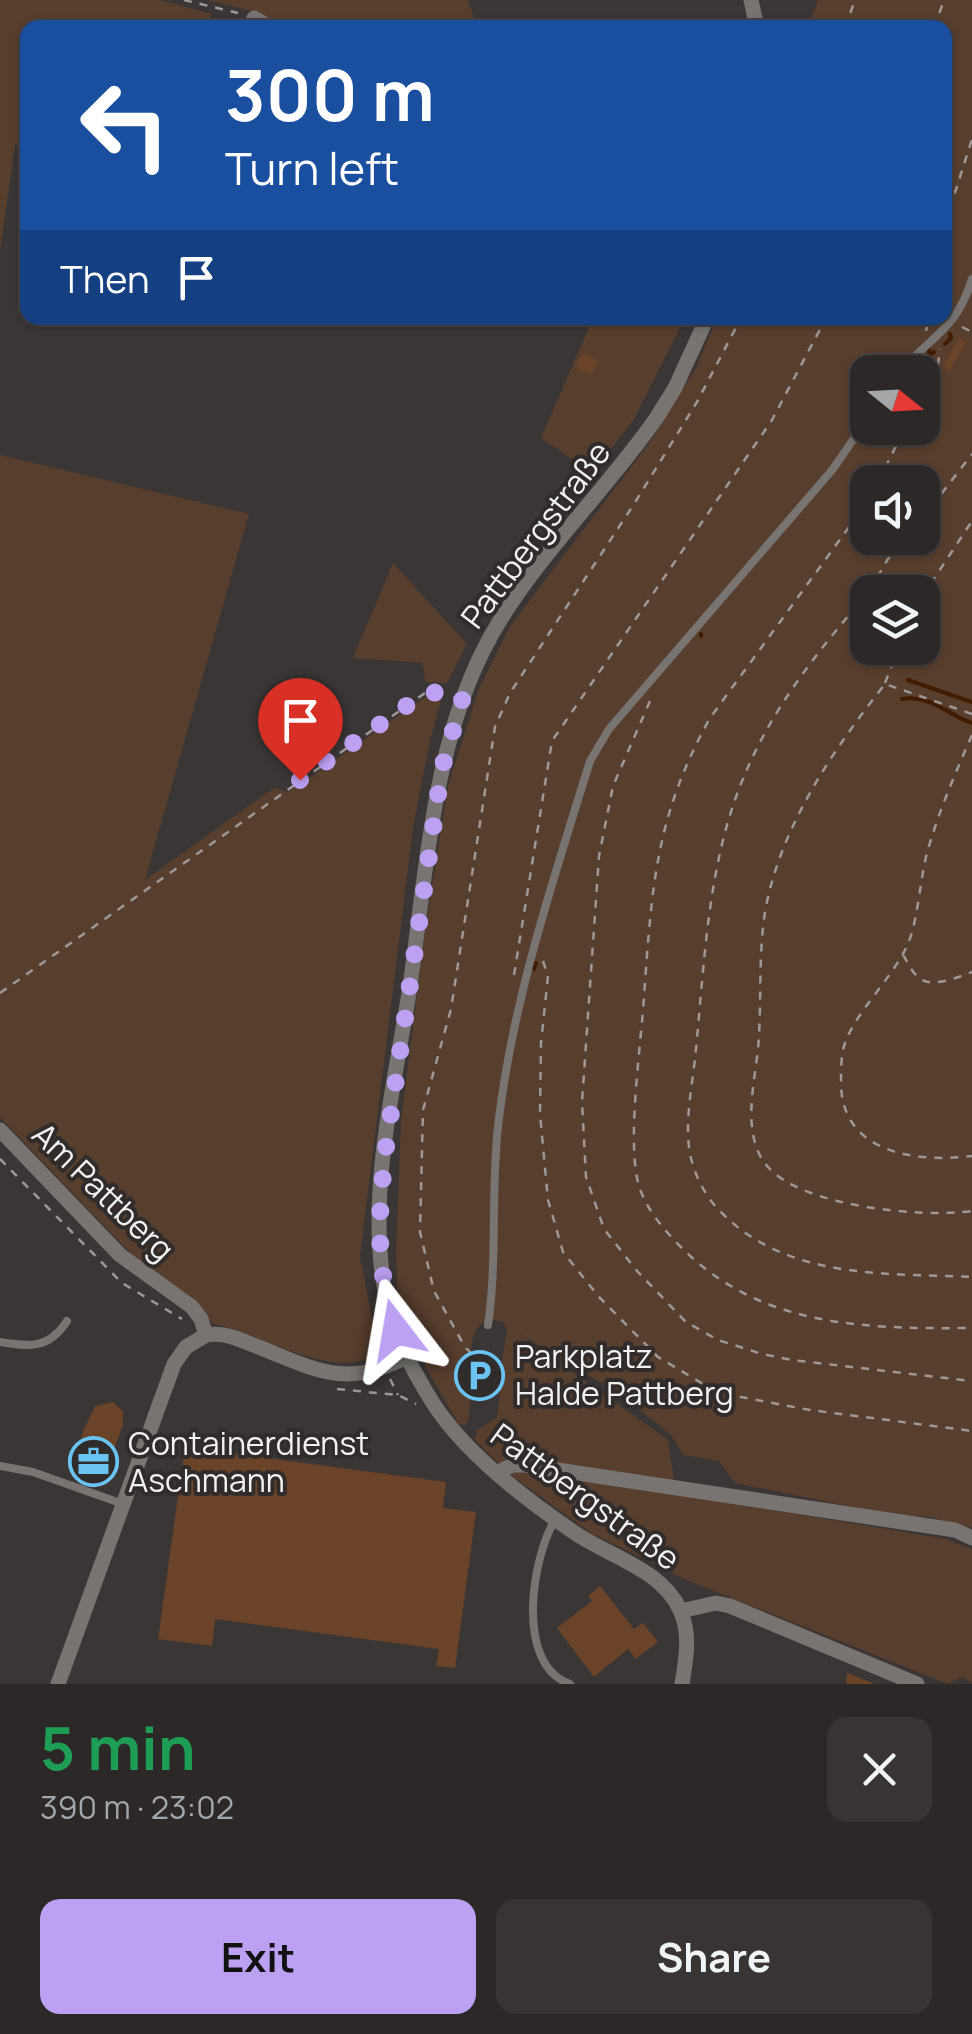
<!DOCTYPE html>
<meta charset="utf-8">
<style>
:root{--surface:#2c2828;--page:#383434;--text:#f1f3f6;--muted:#a6a6a8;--line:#484445;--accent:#bca0f2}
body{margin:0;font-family:Manrope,sans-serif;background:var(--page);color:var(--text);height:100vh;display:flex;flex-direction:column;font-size:38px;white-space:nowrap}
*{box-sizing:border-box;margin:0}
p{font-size:32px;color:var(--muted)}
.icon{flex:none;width:55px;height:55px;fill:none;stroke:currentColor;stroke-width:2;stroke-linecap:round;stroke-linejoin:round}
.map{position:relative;height:1684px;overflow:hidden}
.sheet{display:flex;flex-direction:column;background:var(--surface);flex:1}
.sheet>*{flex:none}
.top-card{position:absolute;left:20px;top:20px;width:932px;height:305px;border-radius:20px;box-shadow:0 2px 8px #0004,0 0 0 2px var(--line);background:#1a4fa0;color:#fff;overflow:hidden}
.needle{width:65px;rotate:108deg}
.fabs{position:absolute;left:850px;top:355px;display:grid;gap:20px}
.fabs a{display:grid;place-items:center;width:90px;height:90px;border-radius:20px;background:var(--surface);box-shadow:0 2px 8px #0004,0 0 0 2px var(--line);font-size:50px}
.pin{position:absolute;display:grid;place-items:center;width:85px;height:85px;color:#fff;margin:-102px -42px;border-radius:50% 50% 50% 0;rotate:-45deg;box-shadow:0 0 10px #0007}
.pin .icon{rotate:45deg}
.me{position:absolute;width:110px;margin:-55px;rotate:346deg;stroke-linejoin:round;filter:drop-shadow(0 0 8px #0008)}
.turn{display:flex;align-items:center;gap:35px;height:210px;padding:0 40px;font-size:45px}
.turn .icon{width:130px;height:130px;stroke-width:2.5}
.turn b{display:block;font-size:70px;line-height:85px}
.then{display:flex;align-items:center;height:95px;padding:0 40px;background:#0003;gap:20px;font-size:38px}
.round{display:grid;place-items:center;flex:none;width:105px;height:105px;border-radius:20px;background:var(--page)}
.headline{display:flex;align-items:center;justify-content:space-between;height:170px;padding:0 40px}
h1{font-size:60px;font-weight:700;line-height:75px;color:#1e9e55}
.button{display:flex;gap:20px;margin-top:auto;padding:20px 40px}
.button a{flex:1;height:115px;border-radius:20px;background:var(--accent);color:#111;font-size:40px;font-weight:700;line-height:115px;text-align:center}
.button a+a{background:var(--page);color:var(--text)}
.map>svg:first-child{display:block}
</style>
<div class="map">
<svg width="972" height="1684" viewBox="0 0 972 1684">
<rect width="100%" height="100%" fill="#3a3635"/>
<path fill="#583e2d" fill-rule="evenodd" d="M0,0h160l52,14 -6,13 -178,1 -1,125 -12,-9 -15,107z
M208,0h260l9,27h-194l-27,-15z
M818,0h154v1528l-41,-11 -43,-3 -153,-31 -16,-22 -36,-6 -12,-20 -49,-40 -106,-63 152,108 8,54 270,45 26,10v134l-10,-6 -14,7 -259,-103 -98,-48 -80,-58 -36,-35 2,-10 20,-12 4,-38h-13l1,-9h12l6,-43 -4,-6 -15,-3c-4,3 -9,6 -12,11 -11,21 0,73 -10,95h-7l-49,-86 -13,-53 -1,-33 5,-132 24,-189 23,-146 31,-98 32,-63 139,-183 46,-74 21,-50h228v-290l-137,-1zM868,372h54v56h-54zM868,482h54v56h-54zM868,592h54v56h-54z
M593,318h92l-52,103 -41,52 -51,-35z
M0,455l249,59 -104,366 129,-92 15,4 135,-94 8,-2 9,4 -12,45 -16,83 -53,428 15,77 -4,10 5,12c-44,27 -118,-24 -163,-31l-13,-19 -66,-48 -134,-140z
M393,563l74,81 -20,39 -21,-1 -4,-19 -69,-5z"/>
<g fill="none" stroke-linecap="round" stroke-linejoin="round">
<path stroke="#411c00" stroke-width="4" d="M945,344l6,-6 -1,-4
M929,352v-3
M931,354l3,-2
M701,634v2
M908,680l64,22
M902,699c29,-5 49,18 70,24
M534,969l2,-6"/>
</g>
<path fill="#6b4328" d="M959,338l7,4 -16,28 -7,-4z
M582,353l16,7 -6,15 -16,-7z
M113,1402l10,9v14l-15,40 -9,10 -13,1 -10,-10v-13l8,-24 11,-23z
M185,1447l261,35 -3,26 33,4 -21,156 -19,-2 3,-17 -224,-30 -3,27 -54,-7z
M600,1586l34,43 9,-6 15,19 -22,17 -8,-10 -34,28 -37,-49 35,-27 -4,-5z
M847,1673l28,11h-29z"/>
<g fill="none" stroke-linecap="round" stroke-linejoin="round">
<path stroke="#9c9998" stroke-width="2.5" stroke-dasharray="8 8" stroke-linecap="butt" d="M184,0l54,13
M845,28l10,-28
M934,28l10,-28
M945,224l27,-85
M962,327l10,5
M926,331l3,-13
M922,393l16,-28 2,-16
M878,482l27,-54
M868,501l-158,217c-55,99 -58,169 -66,278 -3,50 -16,135 -7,182 5,25 22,46 39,64 80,85 185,87 296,86
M922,519l50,-65
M869,591l19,-32 19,-21
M868,593c-48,55 -95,114 -123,181 -37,86 -40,182 -49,275 -3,34 -12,71 -6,105 4,19 14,40 27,54 67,72 165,65 255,69
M922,597l50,-76
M885,683l14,-35
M650,701l-37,85 -14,70 -17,246 4,75 18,52 33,42 49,51 32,18 44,14 30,6 179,21
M972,714l-87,-30c-52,66 -105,143 -120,228 -7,45 -3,92 -7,137 -4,37 -17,88 10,118 35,40 154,51 204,44
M972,735c-17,39 -35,80 -46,122 -6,25 -9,68 -19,89 -15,32 -51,66 -62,97 -4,11 -4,26 -4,38 -1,72 74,82 131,75
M903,955c5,7 8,16 14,21 12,14 41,1 55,-4
M543,961l5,15 -7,67 -1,71 8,86 15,52 36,45 59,60 50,30 33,10 69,13 162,21
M514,975l38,-234 220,-321 54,-102
M0,993l425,-300 22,-1
M0,1159l122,124 60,36
M379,1353l-4,-12 5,-14
M483,1365l-18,-18 -31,-56 -14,-59 3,-122 28,-101 44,-282 15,-34 124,-189 63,-102 44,-84
M390,1379l8,16
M337,1389l61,6 18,9"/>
<path stroke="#777471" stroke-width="8" d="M901,372c31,-38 55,-41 71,-93
M488,1325c10,-68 2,-139 11,-207 15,-122 55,-240 91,-357l19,-32 224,-260 35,-51
M0,1342c30,5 49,7 67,-21
M0,1466l33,6 90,32
M556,1518c-24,38 -42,147 14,166"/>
<path stroke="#777471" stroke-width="15" d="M751,0l6,28
M254,18l17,10
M0,1130l120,125 72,52 9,12 5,16c16,-3 30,3 45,9 60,23 93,47 155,13
M498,1472l15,-7h11l431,65 17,8
M681,1611l35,-8 14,3 187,78
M58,1684l116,-320 12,-17 20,-12
M682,1684c4,-25 9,-50 -2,-74 -17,-39 -68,-53 -102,-75 -49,-33 -113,-82 -145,-132 -23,-36 -42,-75 -49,-117 -16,-96 10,-199 25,-293 17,-115 22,-241 76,-346 42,-82 119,-153 172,-230l18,-29 32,-70"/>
</g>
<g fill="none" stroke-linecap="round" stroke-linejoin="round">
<path stroke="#bca0f2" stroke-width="18" stroke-dasharray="0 32.4" d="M300,780l125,-87 24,-1 14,5 -21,71 -58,393 -5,68 5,57 12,44"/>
</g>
<defs>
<symbol id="parking-ring" viewBox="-11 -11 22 22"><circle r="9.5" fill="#2f2c2b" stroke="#6bc3f2" stroke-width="1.5"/><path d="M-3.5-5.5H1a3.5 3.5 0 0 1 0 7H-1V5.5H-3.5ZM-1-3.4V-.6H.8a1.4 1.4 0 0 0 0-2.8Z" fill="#6bc3f2"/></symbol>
<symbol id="office-ring" viewBox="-11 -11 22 22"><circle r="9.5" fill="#2f2c2b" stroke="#6bc3f2" stroke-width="1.5"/><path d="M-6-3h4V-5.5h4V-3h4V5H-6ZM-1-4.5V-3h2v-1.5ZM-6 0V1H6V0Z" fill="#6bc3f2"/></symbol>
</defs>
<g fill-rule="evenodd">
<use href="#parking-ring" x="452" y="1348" width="55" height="55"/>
<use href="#office-ring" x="66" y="1434" width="55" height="55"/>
</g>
<g text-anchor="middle" stroke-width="8" stroke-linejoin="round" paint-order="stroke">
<g font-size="32" fill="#f3f1f0" stroke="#2f2c2b">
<text transform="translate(536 535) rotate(-53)" y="11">Pattbergstraße</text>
<text transform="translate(103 1192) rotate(44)" y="11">Am Pattberg</text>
<text transform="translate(585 1497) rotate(36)" y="11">Pattbergstraße</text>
</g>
<g font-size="32" fill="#f3f1f0" stroke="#2f2c2b" text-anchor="start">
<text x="515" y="1368">Parkplatz<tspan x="515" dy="37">Halde Pattberg</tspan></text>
<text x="128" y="1455">Containerdienst<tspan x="128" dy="37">Aschmann</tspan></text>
</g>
</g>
</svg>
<div class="fabs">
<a><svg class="needle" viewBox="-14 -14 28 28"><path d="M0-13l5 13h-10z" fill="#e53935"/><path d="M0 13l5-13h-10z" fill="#a6a6a8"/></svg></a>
<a><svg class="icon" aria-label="sound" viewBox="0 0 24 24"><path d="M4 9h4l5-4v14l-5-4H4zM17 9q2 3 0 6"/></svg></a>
<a><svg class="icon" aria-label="layers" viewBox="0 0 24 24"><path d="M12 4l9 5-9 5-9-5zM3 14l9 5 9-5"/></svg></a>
</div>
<div class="pin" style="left:300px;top:780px;background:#d93025"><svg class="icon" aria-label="arrive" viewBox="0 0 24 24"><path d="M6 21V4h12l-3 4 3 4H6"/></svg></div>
<svg class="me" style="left:396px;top:1330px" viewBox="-20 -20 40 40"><path d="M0-17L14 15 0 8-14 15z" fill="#bca0f2" stroke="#fff" stroke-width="4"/></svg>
<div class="top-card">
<div class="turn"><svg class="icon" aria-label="left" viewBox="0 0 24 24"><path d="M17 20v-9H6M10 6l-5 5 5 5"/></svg><div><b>300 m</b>Turn left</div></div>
<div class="then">Then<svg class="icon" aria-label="arrive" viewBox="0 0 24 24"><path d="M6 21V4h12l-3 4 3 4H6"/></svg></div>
</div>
</div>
<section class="sheet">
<div class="headline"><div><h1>5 min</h1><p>390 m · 23:02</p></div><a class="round"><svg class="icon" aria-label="close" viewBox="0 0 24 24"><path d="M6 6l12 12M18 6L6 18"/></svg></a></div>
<div class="button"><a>Exit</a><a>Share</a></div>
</section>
